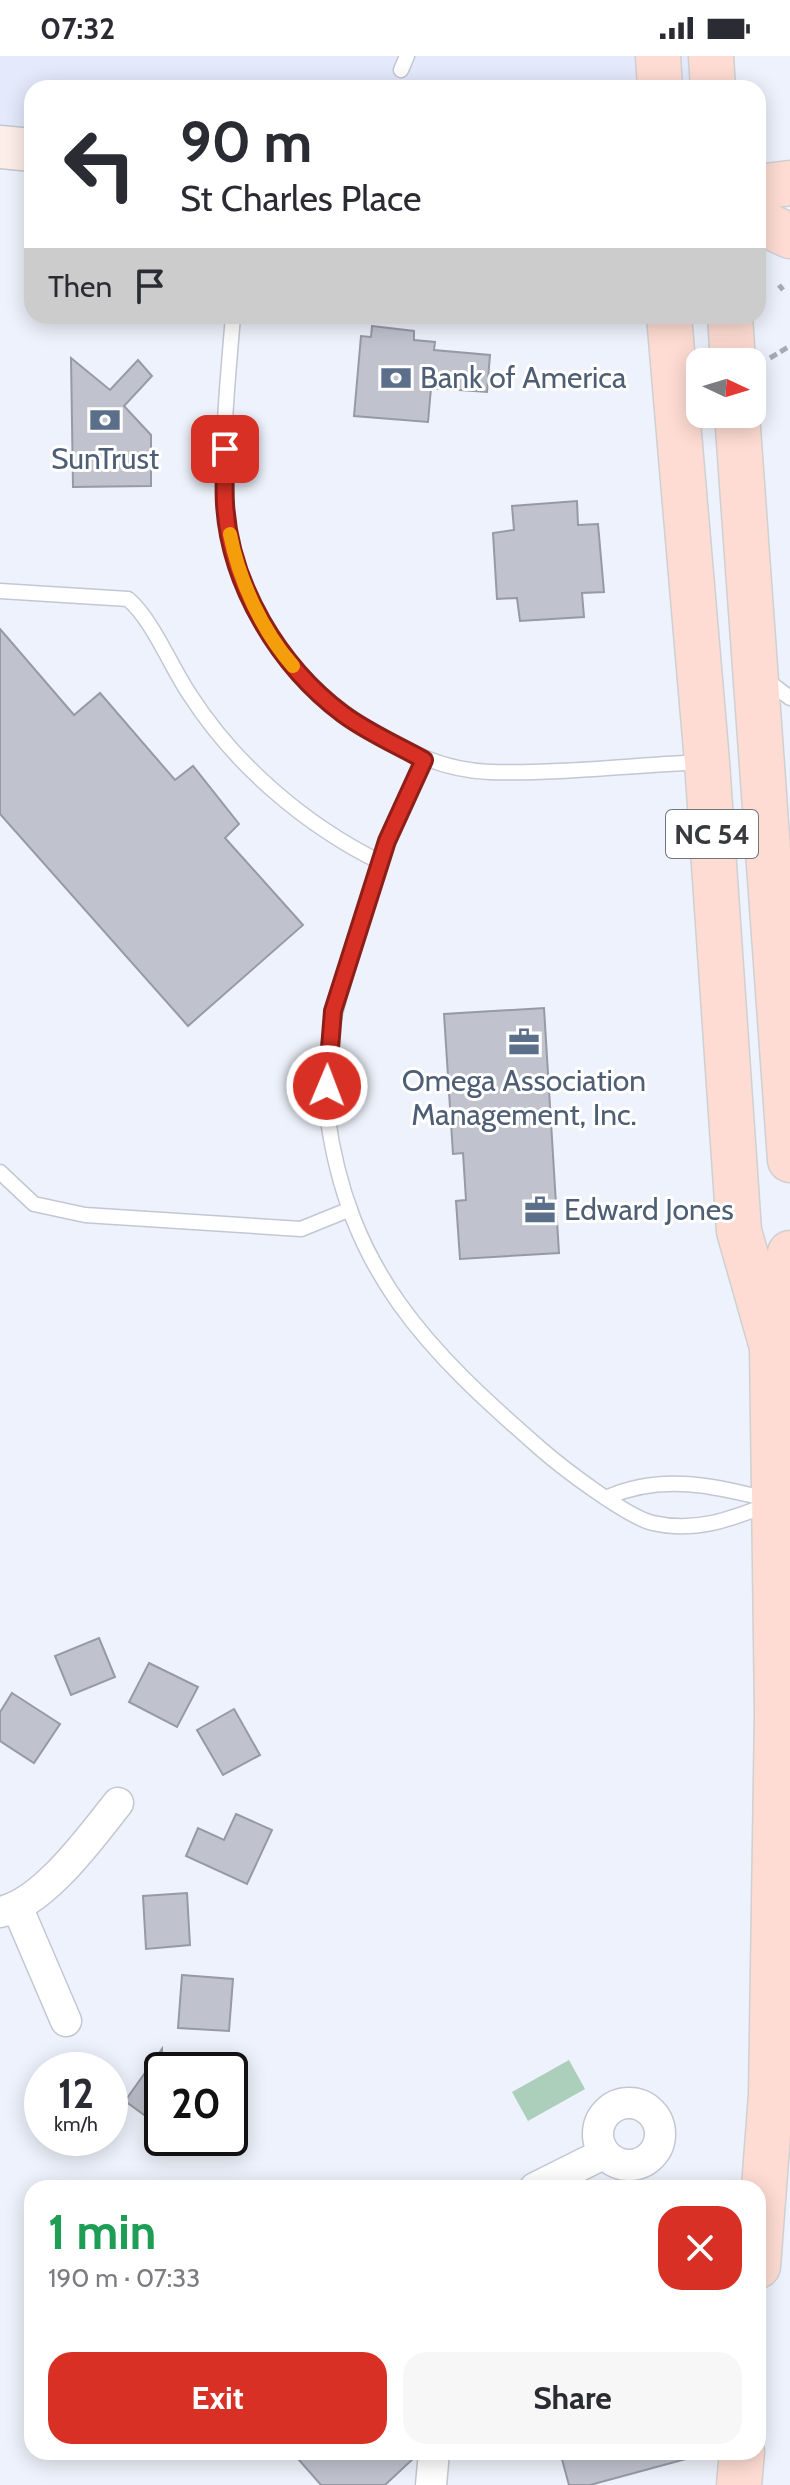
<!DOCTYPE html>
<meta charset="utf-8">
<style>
:root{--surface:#fff;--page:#f7f7f7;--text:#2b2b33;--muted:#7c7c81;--accent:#d93025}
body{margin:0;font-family:Cabin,sans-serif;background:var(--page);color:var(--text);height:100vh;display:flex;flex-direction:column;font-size:30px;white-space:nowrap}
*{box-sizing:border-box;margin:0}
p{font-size:26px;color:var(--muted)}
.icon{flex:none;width:44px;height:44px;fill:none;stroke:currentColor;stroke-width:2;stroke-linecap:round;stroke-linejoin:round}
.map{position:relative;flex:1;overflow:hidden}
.panel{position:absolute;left:24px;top:2124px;width:742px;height:280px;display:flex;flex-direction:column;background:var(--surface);border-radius:24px;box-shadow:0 4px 20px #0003}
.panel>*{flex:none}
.banner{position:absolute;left:24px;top:24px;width:742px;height:244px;border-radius:24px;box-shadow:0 4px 20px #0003;background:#fff;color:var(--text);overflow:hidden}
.needle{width:52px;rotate:94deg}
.buttons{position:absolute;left:686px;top:292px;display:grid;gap:16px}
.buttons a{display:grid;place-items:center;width:80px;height:80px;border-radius:16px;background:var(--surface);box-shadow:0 4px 20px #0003;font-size:40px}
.speed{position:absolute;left:24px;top:1996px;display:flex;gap:16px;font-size:40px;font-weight:700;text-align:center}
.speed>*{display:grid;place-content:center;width:104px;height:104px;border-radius:50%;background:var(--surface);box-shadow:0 4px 20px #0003;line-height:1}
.speed small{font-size:20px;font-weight:400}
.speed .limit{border:4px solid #111;border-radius:12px;background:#fff;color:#111}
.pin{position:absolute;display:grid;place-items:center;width:68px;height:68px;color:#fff;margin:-34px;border-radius:16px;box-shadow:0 4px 12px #0006}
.me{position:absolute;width:88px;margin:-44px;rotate:1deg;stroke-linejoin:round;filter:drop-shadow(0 0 6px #0008)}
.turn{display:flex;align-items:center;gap:28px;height:168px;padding:0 24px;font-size:36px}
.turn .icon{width:104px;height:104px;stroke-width:2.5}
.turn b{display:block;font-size:56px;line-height:68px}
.then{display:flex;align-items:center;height:76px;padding:0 24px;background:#0003;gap:16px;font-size:30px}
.round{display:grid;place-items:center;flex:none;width:84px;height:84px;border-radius:24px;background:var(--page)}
.head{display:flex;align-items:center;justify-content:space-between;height:136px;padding:0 24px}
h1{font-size:48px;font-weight:700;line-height:60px;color:#1e9e55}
.action{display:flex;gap:16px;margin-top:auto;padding:16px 24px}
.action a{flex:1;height:92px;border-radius:24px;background:var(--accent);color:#fff;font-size:32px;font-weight:700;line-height:92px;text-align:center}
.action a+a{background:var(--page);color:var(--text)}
.status{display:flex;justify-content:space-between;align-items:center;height:56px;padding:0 40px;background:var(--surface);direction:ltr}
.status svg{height:22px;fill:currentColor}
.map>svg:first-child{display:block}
</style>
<div class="status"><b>07:32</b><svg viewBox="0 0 49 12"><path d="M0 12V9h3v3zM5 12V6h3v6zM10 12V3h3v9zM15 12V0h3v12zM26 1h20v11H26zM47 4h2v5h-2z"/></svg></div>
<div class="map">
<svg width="790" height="2429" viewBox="0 0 790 2429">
<rect width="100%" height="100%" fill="#eef2fc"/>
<path fill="#e4eafc" d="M0,0h705l3,32h-676v62l-32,-3z"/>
<path fill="#abcfba" d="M569,2004l16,29 -57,32 -16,-29z"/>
<path fill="#c0c3ce" stroke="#979aa5" stroke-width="2" d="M372,270l42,5v9l21,2 -1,8 56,5 -3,37 -56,-4 -3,34 -74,-6 7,-80 10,1z
M71,302l39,32 28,-30 14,16 -28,30 27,29v51l-78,1z
M577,445l1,24 20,-1 6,68 -22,1 2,24 -64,4 -3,-23 -20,1 -4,-66 21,-3 -2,-24z
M0,573l74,86 26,-22 75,87 18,-14 46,58 -14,14 78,87 -115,101 -188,-212z
M544,952l15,245 -99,6 -4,-58 10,-1 -3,-47 -10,1 -9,-140z
M99,1582l16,39 -44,18 -16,-39z
M149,1607l49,24 -21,40 -48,-25z
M12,1637l48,31 -26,39 -34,-22v-29z
M234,1653l26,46 -37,20 -26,-45z
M236,1758l36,16 -25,54 -61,-28 12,-28 26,12z
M187,1837l3,52 -44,4 -3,-53z
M182,1919l51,4 -4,52 -51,-3z
M162,1993v79l-37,-27z
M292,2396h124l-1,5 -30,28h-64z
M560,2396h126v7l-96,26h-21z"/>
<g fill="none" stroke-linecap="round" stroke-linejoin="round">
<defs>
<path id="service" d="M401,14l6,-14
M233,260c-5,62 -12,126 -8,188 6,94 67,181 146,226 40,23 71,40 119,42 70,2 143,-7 213,-10
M0,535l128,8c24,20 43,68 62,96 45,70 115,130 190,167
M765,623l25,19
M424,704c-13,28 -27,55 -38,83 -11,30 -19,62 -28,93 -18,58 -39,114 -31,177 21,159 100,237 215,337 22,19 85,67 111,73 42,10 78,-4 117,-19
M0,1116l34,32 51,11 216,14 47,-19
M608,1441c54,-24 108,-11 163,3"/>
<path id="minor" d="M18,1853l48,112
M0,1856c43,-8 91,-75 118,-109
M598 2078a31 31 0 1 1 62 0a31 31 0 1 1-62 0Z
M535,2132l68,-34
M431,2429l3,-33"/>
<path id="secondary" d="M0,91l32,3"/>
<path id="primary" d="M658,0l2,32
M711,0l2,32
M758,131l32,-4
M758,165l32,15
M669,260l38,446 32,469 33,116
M730,260l3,46
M737,358l53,746
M758,2210l13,-171 6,-382 -5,-366 18,-94
M739,2429l3,-33"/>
</defs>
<use href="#service" stroke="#c3c7d1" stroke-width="17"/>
<use href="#minor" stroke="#c3c7d1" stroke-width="33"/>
<use href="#secondary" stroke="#c3c7d1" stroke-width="45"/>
<use href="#primary" stroke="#cfd0d1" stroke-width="47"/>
<path stroke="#a7aab2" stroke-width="5" stroke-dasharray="8 4" stroke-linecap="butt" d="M779,229l4,5
M770,302l20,-12"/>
<use href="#service" stroke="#fff" stroke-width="14"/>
<use href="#minor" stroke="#fff" stroke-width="30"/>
<use href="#secondary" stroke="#feeee9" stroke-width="42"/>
<use href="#primary" stroke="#fedcd3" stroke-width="44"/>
</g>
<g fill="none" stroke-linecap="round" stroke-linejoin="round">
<defs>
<path id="route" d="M225,393c0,18 -1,37 0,55 5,81 54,162 118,210 24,18 54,31 81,46l-37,81 -54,170 -6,75"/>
</defs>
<use href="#route" stroke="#8d1f18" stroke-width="20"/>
<use href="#route" stroke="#d93025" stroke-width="14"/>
<path stroke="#f59e0b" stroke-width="14" d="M230,478c9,46 32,97 63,132"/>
</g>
<defs>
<symbol id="bank-bare" viewBox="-9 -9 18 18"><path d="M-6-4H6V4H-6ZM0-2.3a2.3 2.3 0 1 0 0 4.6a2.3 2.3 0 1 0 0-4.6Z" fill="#5c6f8a" stroke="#fff" stroke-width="2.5" paint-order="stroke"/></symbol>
<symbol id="office-bare" viewBox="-9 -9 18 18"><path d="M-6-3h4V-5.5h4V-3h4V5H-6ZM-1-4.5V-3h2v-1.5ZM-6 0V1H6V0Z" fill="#5c6f8a" stroke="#fff" stroke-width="2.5" paint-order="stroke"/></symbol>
</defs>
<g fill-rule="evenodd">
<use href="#bank-bare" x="374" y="300" width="44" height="44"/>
<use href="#bank-bare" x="83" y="342" width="44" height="44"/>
<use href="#office-bare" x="502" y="964" width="44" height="44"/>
<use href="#office-bare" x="518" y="1132" width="44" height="44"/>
</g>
<g text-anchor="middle" stroke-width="6" stroke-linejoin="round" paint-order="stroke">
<rect fill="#fff" stroke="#747578" stroke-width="2" x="666" y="754" width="92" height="48" rx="6"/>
<g font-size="28" font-weight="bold" fill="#393a3e">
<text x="712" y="788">NC 54</text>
</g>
<g font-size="30" fill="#4e5e75" stroke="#fff" text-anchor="start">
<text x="420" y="332">Bank of America</text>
<text x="105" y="413" text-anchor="middle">SunTrust</text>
<text x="524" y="1035" text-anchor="middle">Omega Association<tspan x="524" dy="34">Management, Inc.</tspan></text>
<text x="564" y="1164">Edward Jones</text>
</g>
</g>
</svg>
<div class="buttons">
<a><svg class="needle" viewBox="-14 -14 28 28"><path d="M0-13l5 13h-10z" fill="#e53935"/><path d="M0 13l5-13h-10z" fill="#7c7c81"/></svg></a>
</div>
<div class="speed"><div>12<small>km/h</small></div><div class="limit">20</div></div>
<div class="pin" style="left:225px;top:393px;background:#d93025"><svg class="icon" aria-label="arrive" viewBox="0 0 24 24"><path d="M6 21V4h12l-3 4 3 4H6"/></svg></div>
<svg class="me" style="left:327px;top:1030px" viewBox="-20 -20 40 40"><circle r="17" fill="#d93025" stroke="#fff" stroke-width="3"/><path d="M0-11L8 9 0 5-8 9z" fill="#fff"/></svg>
<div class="banner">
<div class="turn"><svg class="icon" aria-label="left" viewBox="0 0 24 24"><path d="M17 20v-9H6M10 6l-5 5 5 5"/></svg><div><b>90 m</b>St Charles Place</div></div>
<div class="then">Then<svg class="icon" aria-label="arrive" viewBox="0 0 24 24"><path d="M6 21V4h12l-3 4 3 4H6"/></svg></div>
</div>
<section class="panel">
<div class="head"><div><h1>1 min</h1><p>190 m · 07:33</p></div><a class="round" style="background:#d93025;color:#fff"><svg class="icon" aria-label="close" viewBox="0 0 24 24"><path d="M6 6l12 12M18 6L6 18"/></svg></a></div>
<div class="action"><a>Exit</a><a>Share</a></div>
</section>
</div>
